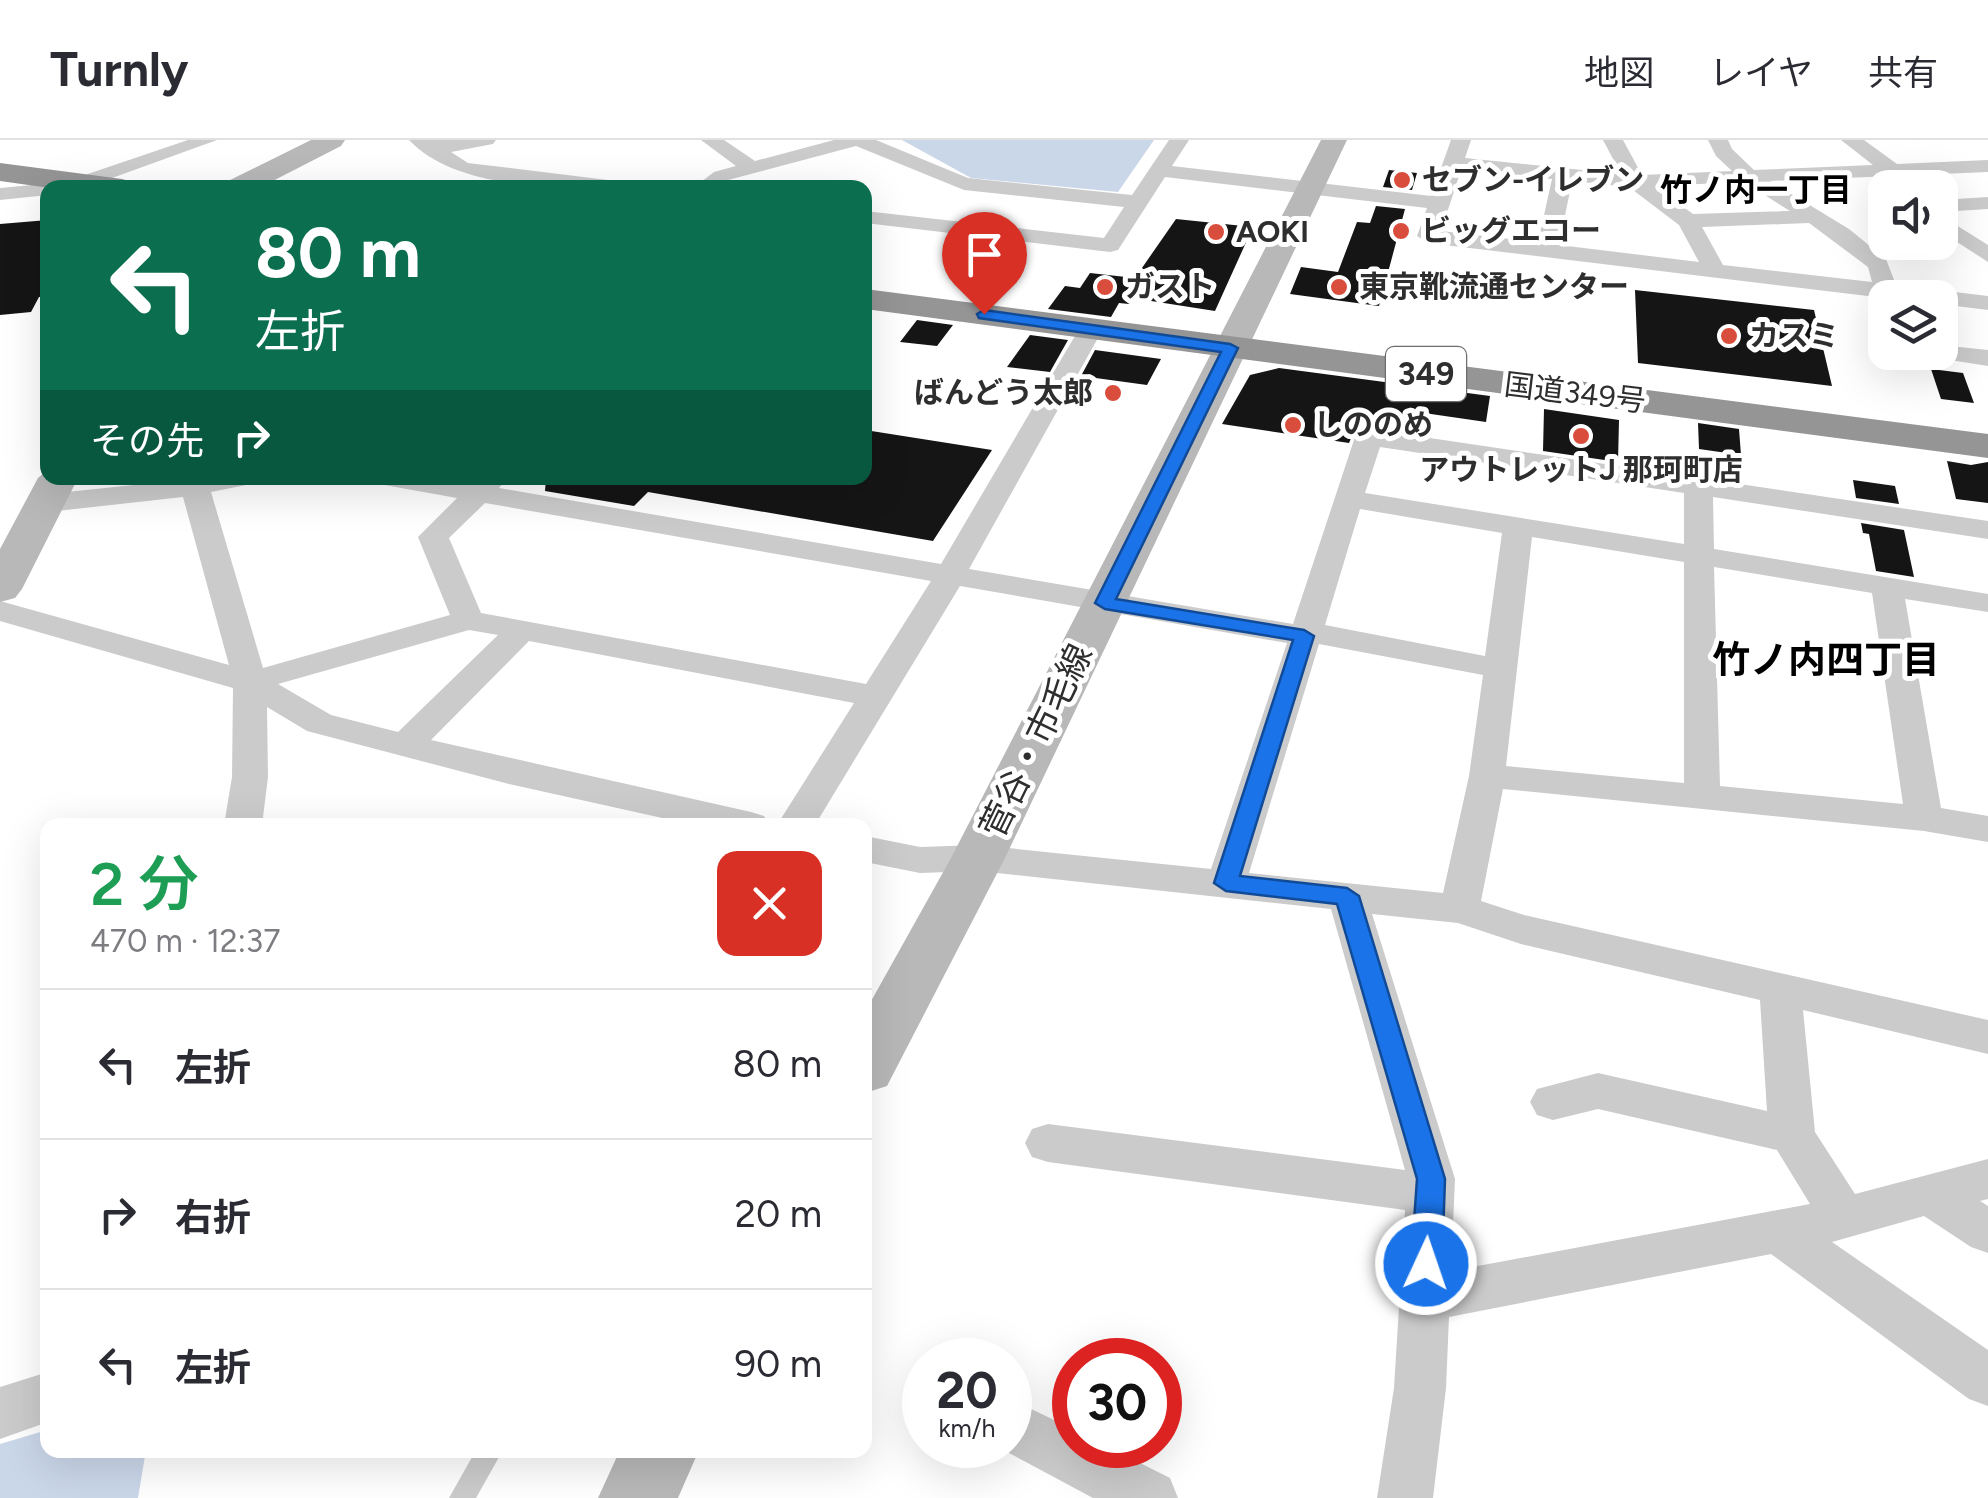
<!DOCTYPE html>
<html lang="ja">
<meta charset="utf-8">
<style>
:root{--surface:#fff;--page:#f2f2f3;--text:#2b2b33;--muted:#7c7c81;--line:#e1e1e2}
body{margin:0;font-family:Figtree,"Noto Sans JP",sans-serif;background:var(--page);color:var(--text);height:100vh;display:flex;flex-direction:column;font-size:38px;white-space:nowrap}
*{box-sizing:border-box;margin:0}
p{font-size:32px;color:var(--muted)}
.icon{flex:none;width:55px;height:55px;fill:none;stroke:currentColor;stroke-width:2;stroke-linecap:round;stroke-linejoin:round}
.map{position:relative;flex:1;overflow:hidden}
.sheet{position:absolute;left:40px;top:678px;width:832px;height:640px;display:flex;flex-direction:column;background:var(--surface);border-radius:20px;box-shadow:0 10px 40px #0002}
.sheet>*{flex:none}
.guide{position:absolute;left:40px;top:40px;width:832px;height:305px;border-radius:20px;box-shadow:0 10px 40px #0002;background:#0b6e4f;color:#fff;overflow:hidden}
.tools{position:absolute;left:1868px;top:30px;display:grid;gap:20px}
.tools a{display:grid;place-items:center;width:90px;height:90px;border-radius:20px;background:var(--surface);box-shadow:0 10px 40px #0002;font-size:50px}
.speed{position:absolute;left:902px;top:1198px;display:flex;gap:20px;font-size:50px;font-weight:700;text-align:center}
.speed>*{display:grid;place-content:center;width:130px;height:130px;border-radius:50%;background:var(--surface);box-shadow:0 10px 40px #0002;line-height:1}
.speed small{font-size:25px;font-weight:400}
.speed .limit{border:15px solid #d22;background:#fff;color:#111}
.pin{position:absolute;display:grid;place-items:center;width:85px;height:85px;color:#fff;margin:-102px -42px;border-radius:50% 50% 50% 0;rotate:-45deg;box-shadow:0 0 10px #0007}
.pin .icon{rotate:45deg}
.me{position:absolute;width:110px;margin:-55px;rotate:3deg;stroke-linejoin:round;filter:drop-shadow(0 0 8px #0008)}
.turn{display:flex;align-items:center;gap:35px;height:210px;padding:0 50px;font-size:45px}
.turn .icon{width:130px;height:130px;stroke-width:2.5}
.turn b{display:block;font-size:70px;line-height:85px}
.then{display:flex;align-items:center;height:95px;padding:0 50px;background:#0003;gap:20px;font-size:38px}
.round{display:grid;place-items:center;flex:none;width:105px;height:105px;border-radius:20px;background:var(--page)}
.summary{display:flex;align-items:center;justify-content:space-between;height:170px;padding:0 50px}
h1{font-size:60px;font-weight:600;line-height:75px;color:#1e9e55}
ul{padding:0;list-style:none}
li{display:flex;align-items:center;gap:30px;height:150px;padding:0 50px;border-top:2px solid var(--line)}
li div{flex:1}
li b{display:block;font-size:38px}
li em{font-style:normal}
header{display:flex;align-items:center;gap:60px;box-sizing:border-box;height:140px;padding:0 50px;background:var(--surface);border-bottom:2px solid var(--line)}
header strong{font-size:48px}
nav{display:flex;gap:55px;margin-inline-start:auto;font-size:35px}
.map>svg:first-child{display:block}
</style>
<header>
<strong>Turnly</strong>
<nav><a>地図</a><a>レイヤ</a><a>共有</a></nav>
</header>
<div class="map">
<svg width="1988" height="1358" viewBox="0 0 1988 1358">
<rect width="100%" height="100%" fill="#fff"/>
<path fill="#cad7e9" d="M902,0h252l-36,52 -147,-14z
M47,1290l1,20h98l-8,48h-138v-54z"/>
<path fill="#151515" d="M1389,30l28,3 -5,17 -29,-3z
M1376,66l29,3 -26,97 -89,-12 11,-27 37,5 19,-50 13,1z
M1176,79l77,8 -38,84 -83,-13 -3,6 -10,-1 -8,14 -63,-8 17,-23 15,2 10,-15 45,5z
M48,80v76l-9,1 -8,15 -31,3v-91z
M1635,150l179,20 18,76 -194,-23z
M917,180l36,5 -16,21 -37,-4z
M1030,195l38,5 -18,32 -43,-5z
M1095,210l66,9 -14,26 -66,-9z
M1279,228l211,28 -4,26 -62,-9 -5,20 -49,-8 -17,9 -4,9 -127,-19 28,-49z
M1931,229l32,4 11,30 -33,-4z
M1544,269l75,11 -1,42 -75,-11z
M1698,283l41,6 2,26 -42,-6z
M865,290l127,20 -59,91 -285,-49 -14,14 -89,-15 1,-13h319z
M1947,321l24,4 17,-3v41l-32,-4z
M1853,340l42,6 4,18 -43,-6z
M1861,383l43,7 10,47 -38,-6 -7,-37 -6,-1z"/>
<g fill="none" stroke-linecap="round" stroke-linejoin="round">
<path fill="#cbcbcb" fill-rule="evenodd" d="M476,1310h27l-27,48h-27z"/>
<path fill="#cbcbcb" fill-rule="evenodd" d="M188,0h29l-127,46 -9,2 -8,-6 3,-4z
M409,0h87l-3,4 -42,8 17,11 156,19 10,6c-67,0 -176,4 -225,-48z
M701,0h23l31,21 79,-21h42l92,38 164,17 37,-55h20l-17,26 259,30 20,-56h20l-6,18 156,16 -18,-34h20l19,35 90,-4 -16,-15 -8,-16h20l4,9 22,21 119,-5 -32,-25h23l33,24 91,-4v12l-218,9 79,48 37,30 10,26 92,11v14l-48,-6v-6h-55v6l-9,-7 -448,-54 -11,-7 10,-28 -262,-31 -47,73 -8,2 -245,-29v-12l239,27 20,-31 -160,-17 -108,-44 -128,34 -11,8h-24l21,-16 22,-6zM1461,30l91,9 -14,63 -97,-11zM1572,41l57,6 50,38 20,37 -140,-17zM1744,42l46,29 -97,3 -38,-28zM1809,83l59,44 4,15 -149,-17 -21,-38z
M43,44l9,4h-4v7l-48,5v-12z
M1988,57v12l-48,3v-12z
M1940,75l48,30v17l-48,-31z
M1091,182l12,7 -134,240 324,55 62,-187 14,-8 619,92v18l-275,-42 1,52 274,45v18l-83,-13 36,209 47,8v26l-64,-11 -421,-42 -22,112 43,14 464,105v34l-185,-44 12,122 40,62 133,-35v40l-8,2 8,5v47l-17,-6 -47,-31 -92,26 156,108v56l-19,-7 -198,-145 -322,63 -3,71 -13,110h-56l17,-110 11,-178 -357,-48 -16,-5 -7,-14 7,-14 16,-5 357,46 -74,-261 -353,-38 -58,2 -55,-11v-26l55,11 58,-2 233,24 76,-226 -327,-57 -145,239h-38l77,-122 -325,-62 -98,99 320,72 13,4 6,9h-76l-185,-41 -202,-53 -40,-24 1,70 -6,48h-38l8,-48 1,-89 -233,-67v-20l229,64 -46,-168 -135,15 -10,-3 -4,-6 4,-6 10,-3 152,-16h55l-4,6 -40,8 52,176 187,-53 -32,-78 39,-39 -78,-14 -4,-6h61l36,6 6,-6h21l4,5 -4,5 442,76 138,-235zM1380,307l304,46v51l-319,-51zM485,363l446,78 -65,103 -385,-71 -32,-75zM1360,369l142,24 -17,123 -160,-31zM1532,397l152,25v221l-178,-17zM1714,427l158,26 31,211 -183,-18zM469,490l29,5 -100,97 -67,-17 -53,-31zM1319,504l164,31 -14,101 -26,117 -194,-20zM1372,774l86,9 63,21 239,56 7,111 -169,-38 -61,16 -7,13 7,13 16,5 45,-11 179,41 33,54 -359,67 4,-92z
M1940,205l48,5v16l-57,-9 -3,-5h12z
M48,1232v50l-48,17v-52z
M1010,1259l65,31v15h29l66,33 8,20h-85l-99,-53h16z"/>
<path fill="#b8b8b8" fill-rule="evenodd" d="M311,0h34l-4,6 -82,42h-37l4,-6z
M1321,0h26l-342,718 -118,228 -22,7v-81l86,-154z
M48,329v9h30l-56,111 -7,9 -15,4v-53l38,-71z
M620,1310h79l-21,48h-80z"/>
<path fill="#959595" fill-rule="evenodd" d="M0,23l122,16 11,3 4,6h-87l-50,-7z
M865,149l1123,145v24l-1123,-149z"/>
</g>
<path fill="#1a73e8" stroke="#114b97" stroke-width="2.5" d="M984,170l246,34 8,4 -122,251 188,31 10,6 -74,240 107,12 12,8 86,283 -3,85 -5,9 -11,4 -10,-4 -5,-9 6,-85 -80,-275 -111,-13 -12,-8 79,-243 -188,-31 -10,-6 126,-251 -242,-34 -2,-4z"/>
<g fill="#d94d3c" stroke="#fff" stroke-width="4">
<circle cx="1402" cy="40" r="10"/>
<circle cx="1401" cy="91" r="10"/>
<circle cx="1216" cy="92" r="10"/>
<circle cx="1105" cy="147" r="10"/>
<circle cx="1339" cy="147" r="10"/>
<circle cx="1729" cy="196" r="10"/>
<circle cx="1113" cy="253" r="10"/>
<circle cx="1293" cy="285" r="10"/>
<circle cx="1581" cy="296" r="10"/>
</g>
<g text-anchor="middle" stroke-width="10" stroke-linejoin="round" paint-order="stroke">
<g font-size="30" font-weight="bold" fill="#2e2e2e" stroke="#fff" text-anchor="start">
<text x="1422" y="50">セブン-イレブン</text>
<text x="1421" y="101">ビッグエコー</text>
<text x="1236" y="102">AOKI</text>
<text x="1125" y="157">ガスト</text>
<text x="1359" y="157">東京靴流通センター</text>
<text x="1749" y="206">カスミ</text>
<text x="1093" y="263" text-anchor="end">ばんどう太郎</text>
<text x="1313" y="295">しののめ</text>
<text x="1581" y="340" text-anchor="middle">アウトレットJ 那珂町店</text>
</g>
<g font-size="30" fill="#2e2e2e" stroke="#fff">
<text transform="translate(1575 253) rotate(7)" y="10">国道349号</text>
</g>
<g font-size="32" font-weight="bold" fill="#000" stroke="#fff">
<text x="1756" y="61">竹ノ内一丁目</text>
</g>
<rect fill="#fff" stroke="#6d6d6d" stroke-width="2.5" x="1386" y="207" width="80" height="54" rx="8"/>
<g font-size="32" font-weight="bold" fill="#2e2e2e">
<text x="1426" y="245">349</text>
</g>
<g font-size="35" fill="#2e2e2e" stroke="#fff">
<text transform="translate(1036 601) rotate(-64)" y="12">菅谷・市毛線</text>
</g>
<g font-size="38" font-weight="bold" fill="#000" stroke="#fff">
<text x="1826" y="533">竹ノ内四丁目</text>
</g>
</g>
</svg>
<div class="tools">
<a><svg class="icon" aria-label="sound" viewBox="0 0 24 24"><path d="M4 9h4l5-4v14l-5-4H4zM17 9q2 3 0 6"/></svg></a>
<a><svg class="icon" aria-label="layers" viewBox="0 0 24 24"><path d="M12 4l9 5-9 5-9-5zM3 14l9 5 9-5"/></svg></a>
</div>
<div class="speed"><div>20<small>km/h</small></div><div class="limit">30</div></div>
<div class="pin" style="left:984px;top:174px;background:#d93025"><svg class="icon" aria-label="arrive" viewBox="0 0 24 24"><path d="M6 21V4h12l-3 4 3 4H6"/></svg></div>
<svg class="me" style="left:1426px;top:1124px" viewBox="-20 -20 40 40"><circle r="17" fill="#1a73e8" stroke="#fff" stroke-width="3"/><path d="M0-11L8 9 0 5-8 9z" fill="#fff"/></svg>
<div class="guide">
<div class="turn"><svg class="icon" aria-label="left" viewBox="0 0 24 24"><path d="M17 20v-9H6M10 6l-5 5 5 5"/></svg><div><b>80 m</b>左折</div></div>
<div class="then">その先<svg class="icon" aria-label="right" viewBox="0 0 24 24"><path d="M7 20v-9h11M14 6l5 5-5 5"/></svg></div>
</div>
<section class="sheet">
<div class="summary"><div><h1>2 分</h1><p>470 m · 12:37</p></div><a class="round" style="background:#d93025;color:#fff"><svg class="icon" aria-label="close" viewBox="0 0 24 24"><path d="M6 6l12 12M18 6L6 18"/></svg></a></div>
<ul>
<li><svg class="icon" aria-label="left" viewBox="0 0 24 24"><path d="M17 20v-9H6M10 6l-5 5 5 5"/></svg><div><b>左折</b></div><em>80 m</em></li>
<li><svg class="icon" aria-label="right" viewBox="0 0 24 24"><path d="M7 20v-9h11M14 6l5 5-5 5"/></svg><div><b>右折</b></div><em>20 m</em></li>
<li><svg class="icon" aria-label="left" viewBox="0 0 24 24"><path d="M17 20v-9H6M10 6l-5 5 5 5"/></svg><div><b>左折</b></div><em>90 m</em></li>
</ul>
</section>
</div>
